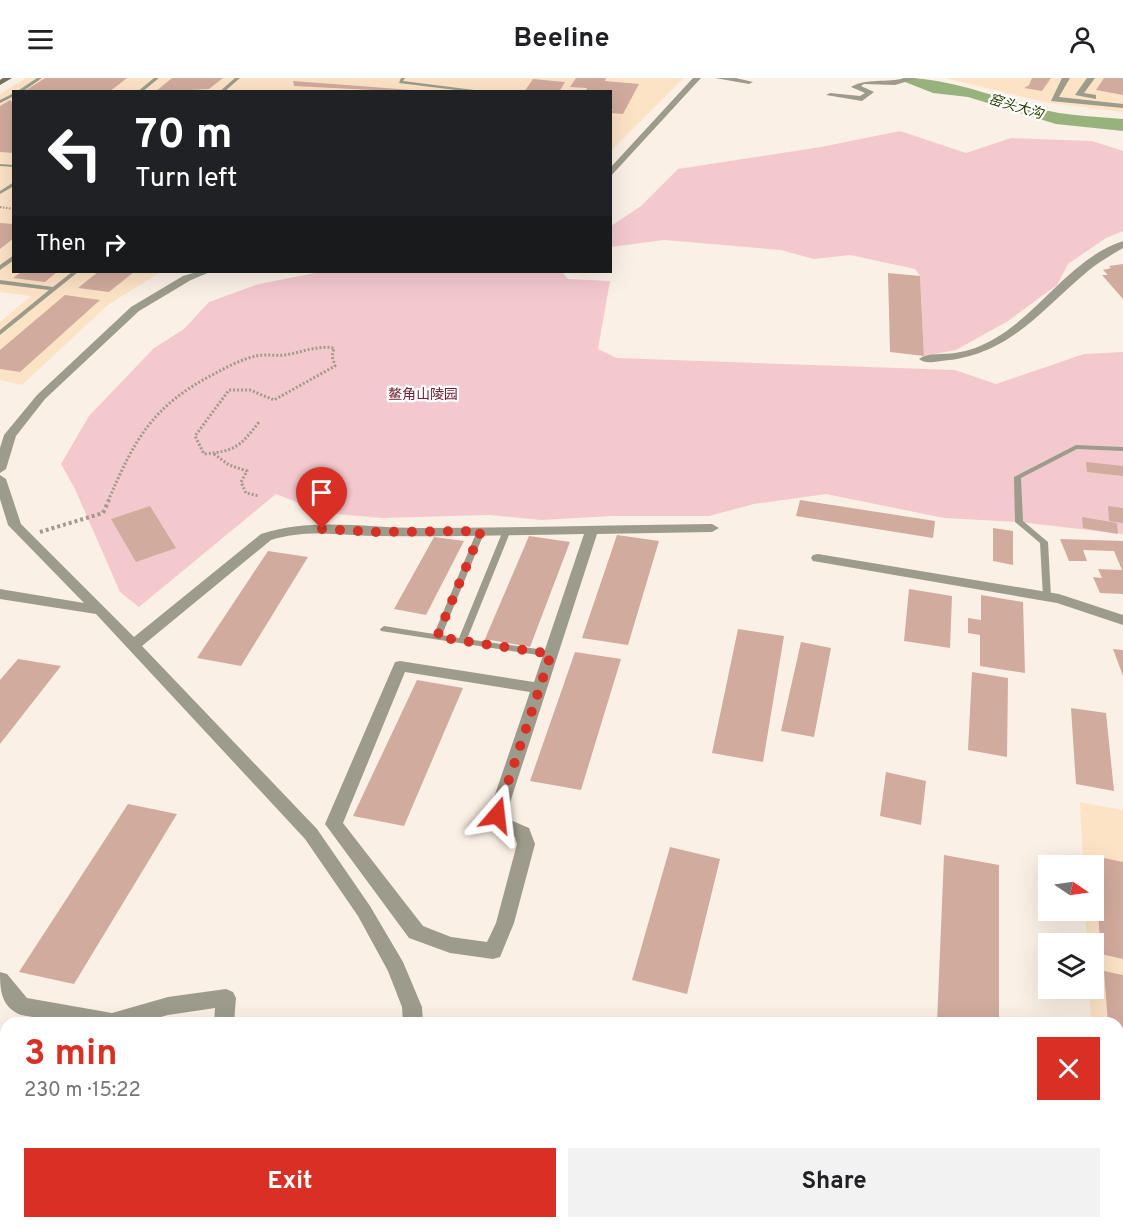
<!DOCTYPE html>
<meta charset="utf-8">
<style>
:root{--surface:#fff;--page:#f2f2f2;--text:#202124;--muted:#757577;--accent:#d93025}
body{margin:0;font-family:Overpass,"Noto Sans SC",sans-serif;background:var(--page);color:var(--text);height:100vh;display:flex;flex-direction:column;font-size:22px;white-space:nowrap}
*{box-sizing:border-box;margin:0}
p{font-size:20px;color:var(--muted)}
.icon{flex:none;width:33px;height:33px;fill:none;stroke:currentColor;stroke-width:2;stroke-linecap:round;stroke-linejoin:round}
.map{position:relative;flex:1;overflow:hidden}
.details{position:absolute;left:0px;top:939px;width:1124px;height:212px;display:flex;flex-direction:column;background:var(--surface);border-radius:18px 18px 0 0;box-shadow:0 6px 24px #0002}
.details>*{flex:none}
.banner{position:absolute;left:12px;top:12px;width:600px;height:183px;border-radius:0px;box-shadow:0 6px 24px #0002;background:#202124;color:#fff;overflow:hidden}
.needle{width:39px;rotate:103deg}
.fabs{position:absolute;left:1038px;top:777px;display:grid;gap:12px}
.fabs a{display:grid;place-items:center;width:66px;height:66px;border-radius:0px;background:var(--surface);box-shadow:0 6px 24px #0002;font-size:30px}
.pin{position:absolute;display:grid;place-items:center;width:51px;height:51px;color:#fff;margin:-62px -26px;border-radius:50% 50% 50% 0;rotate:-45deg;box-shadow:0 0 6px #0007}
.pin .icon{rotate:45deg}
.me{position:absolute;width:66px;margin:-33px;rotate:17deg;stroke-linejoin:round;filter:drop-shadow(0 0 4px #0008)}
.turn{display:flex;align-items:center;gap:21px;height:126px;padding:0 24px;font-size:27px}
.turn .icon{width:78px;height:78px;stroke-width:2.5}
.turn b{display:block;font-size:42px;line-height:51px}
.then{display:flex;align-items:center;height:57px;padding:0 24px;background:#0003;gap:12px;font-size:22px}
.round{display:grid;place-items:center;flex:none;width:63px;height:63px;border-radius:0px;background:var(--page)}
.head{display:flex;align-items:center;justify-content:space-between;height:102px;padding:0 24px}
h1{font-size:36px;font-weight:700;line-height:45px;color:var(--accent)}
.action{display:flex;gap:12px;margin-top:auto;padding:12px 24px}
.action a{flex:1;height:69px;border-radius:0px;background:var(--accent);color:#fff;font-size:24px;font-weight:700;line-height:69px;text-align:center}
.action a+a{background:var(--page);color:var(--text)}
header{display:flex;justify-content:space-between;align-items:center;height:78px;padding:0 24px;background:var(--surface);font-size:27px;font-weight:700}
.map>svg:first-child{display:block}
</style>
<header><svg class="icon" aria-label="menu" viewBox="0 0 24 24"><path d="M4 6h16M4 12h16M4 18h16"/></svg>Beeline<svg class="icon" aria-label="person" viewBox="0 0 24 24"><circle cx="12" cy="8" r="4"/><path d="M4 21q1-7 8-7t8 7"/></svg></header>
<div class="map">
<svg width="1123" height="1150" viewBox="0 0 1123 1150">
<rect width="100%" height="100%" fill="#fbf0e5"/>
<path fill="#fde3c6" d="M26,0h658l-73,73 -1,-59h-596v180h147l-52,32 -87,81 -22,-5v-58l31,-26 -31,-4v-198z
M945,0h178v34l-79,-10z
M1080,724l43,8v314l-5,-1v-100h-27l-2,-34 5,-1v-44l-7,-1 -2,-32 9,-1v-44l-11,-1z"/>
<path fill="#f4c9ce" d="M900,53l66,22 45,-15 81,3 31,10v80l-17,7 -38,26 -11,21 -49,36 -52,29 -32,6 -4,-80 -5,-7 -65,-14 -36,4 -33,-9 -117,-10 -53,7v-21l30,-20 37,-37 143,-22z
M320,194h242l6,7 42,2 -12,68 19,9 338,12 41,14 88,-30 39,-2v182l-104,-12 -75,-4 -118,-24 -72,10 -45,12h-96l-72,4 -52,-5 -107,3 -58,-5 -48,-19 -137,113 -19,-15 -45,-103 -14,-25 28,-48 65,-68 30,-19 25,-27 50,-18z"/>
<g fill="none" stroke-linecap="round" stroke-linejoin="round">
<path fill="#98b27e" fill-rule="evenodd" d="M902,0c56,0 103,25 157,35 21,3 43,4 64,6v12l-67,-7 -88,-27 -35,-4 -28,-11z"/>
</g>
<path fill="#d1ab9d" d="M45,0h82l-18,14h-86z
M172,0h51l-14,11 -54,3z
M576,0h30l-1,3 34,3 -16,30 -12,-1 2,-4h-3v-17h-25l2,-4 -17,-1z
M1032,0h19l-9,13 -18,-3 5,-3z
M1104,0h19v17l-27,-5z
M533,1l32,3 -6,10h-35z
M293,3l119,9v2l-118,-6z
M10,22l4,4v49l-14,-1v-46z
M0,145l14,1v14l-14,11z
M1123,186v35l-21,-24h6l-5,-5 8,-2 -2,-2z
M21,194h36l-12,10 -32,-4z
M98,194h36l-25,20 -31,-4z
M888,195l32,3 4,80 -34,-4z
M65,217l35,5 -80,72 -20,-3v-19z
M1086,384l37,4v10l-36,-4z
M800,422l135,21 -2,17 -137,-22z
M150,428l26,42 -40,14 -25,-43z
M1108,428l15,2v15l-14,-2z
M1082,439l35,6 1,11 -35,-6z
M993,450l20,3v34l-20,-4z
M617,457l42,6 -31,104 -46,-7z
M529,458l41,6 -40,105 -45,-8z
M434,459l30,4 -38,74 -32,-6z
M1060,461l63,2v53l-23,-1 -7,-16 9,1 -4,-9 24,1 -8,-19 -31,-1 4,11h-18z
M268,473l40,6 -67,109 -44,-8z
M909,511l43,7 -2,52 -46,-7z
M981,517l42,7 2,71 -45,-7v-31l-12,-2v-15l13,2z
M738,551l46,7 -21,126 -51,-9z
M801,564l30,6 -17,89 -33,-6z
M1113,571l10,1v26z
M575,574l46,7 -40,131 -51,-9z
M18,581l43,7 -61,78v-64z
M972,594l36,6 -1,79 -39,-7z
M417,602l46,8 -59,138 -51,-10z
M1071,630l35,5 8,78 -38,-7z
M886,694l40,9 -5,44 -41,-9z
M128,726l49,10 -103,170 -55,-12z
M670,769l50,12 -33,135 -55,-14z
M944,777l55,10v158h-62z
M1094,778l29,6v97l-22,-5z
M1104,893l19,4v127l-5,-2v-77h-10z
M0,959l6,1v40l-6,11z
M158,1144h72l-2,6h-73z
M511,1144h73l-1,6h-73z
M670,1144h64l-1,6h-64z"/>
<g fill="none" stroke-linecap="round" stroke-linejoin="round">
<path stroke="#a3998e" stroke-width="2" stroke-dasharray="1.5 1.5" stroke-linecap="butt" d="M0,129l14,2"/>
<path stroke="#a3998e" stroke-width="3" stroke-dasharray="2 2" stroke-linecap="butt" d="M214,376l15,11 18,6 -6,11 5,11 13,3
M108,423c27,-62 44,-95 106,-127 13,-7 28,-15 42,-18 10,-2 19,0 28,-1 17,-2 32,-10 50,-7l-2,8 3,10 -61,34 -24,-10h-21l-34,46 9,18c31,-3 36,-7 55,-32"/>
<path stroke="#a3998e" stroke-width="4" stroke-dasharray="3 3" stroke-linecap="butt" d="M40,454l63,-19 6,-13"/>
<path fill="#9d9b8b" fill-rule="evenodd" d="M37,0h5l-20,14h-6z
M154,0h5l-17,14h-5z
M235,0h5l-16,14h-5z
M401,0h4l-2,3 87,11h-18l-73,-9z
M14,15v3l-14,7v-3z
M0,86l14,1v2l-14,-1z
M14,104v4l-14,8v-3z
M14,177v5l-14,10v-5z
M72,194h6l-78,63v-5l49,-40 -49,-6v-4l53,7z
M1076,367l47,2v4l-46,-2 -56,29 2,43 25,21 3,55 -4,3 -4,-3 -3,-54 -25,-21 -1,-45z
M504,450h3l4,2 -44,109 84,12 3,1 1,2 -1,2 -3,1 -170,-26 -1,-2 4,-3 50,8 43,-103 4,-2 4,2 -43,104 17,3z
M908,1144h12v6h-12z"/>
<path fill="#9d9b8b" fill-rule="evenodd" d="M693,0h8l-91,99v-9z
M715,0h21l17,4 -4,2z
M905,0h13l-23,7 -31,-1 -3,2 13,6 -12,9 -36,-6 4,-2 30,3 5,-3 -14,-6c14,-9 36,-4 54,-9z
M1062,0h8l-11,19 64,7v4l-72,-7z
M1087,0h8l-11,15 12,2v4l-21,-4z
M1123,163v7c-12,7 -24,14 -35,23 -48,40 -79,85 -147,90 -8,1 -16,3 -22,-2 9,-7 25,-4 36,-6 14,-2 27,-7 39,-14 46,-26 77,-81 129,-98z
M197,194h13l-19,8 -52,31 -94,88 -29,37 -10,33 -6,4v-25l4,-13 33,-40 94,-88 52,-31z
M0,397l6,4 15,45 113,113 127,-103c51,-17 106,-6 159,-6 97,0 194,-3 292,-4l7,4 -7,4 -115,2 -91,281 2,4 21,9 6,16 -21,79 -14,34 -7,2 -43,-6 -41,-15 -84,-114 70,-162 5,-1 134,21 50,-148c-68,1 -136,3 -203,2 -37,0 -74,-8 -110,4l-129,106 175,183 53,77 33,56 19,45 1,16h-20l-1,-16 -14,-36 -30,-55 -53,-77 -209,-225 -96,-15v-10l84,14 -76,-78 -8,-26zM405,594l125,20 -42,123 7,14 20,8 2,7 -21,79 -9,19 -36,-5 -28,-11 -80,-103z
M818,476l241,40 64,21v10l-66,-22 -244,-42 -2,-3 2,-3z
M0,894l7,2 20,24 85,15 56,-16 58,-8 7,3 3,6 -2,25h-20l1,-15 -47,7 -29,8h-71l-47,-8c-20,-8 -21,-25 -21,-43z
M1118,1133l5,3v14h-17l-1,-6h13z
M120,1144h23l-2,6h-23z
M380,1144h22v6h-22z
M801,1144h22l-1,6h-22z
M991,1144h22v6h-22z"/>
<path fill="#74715b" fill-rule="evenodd" d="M3,0h9l-12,7v-5z
M1118,1063l5,1v20l-5,-1z"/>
</g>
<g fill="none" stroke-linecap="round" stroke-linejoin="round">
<path stroke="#d93025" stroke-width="10" stroke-dasharray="0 18" d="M322,451l55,3 104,-1 -44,106 114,17 -54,161"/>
</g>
<g text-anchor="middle" stroke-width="4.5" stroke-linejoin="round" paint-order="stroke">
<g font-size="14" font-style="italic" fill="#263d02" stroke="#fff">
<text transform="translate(1016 28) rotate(16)" y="5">窑头大沟</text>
</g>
<g font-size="14" fill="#6d2133" stroke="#fff">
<text x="423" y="321">鳌角山陵园</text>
</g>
</g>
</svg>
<div class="fabs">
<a><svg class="needle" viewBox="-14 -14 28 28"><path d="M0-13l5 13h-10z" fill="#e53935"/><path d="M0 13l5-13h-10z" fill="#757577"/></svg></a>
<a><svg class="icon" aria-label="layers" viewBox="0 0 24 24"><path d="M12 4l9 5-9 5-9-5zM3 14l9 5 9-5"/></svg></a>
</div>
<div class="pin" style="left:322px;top:451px;background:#d93025"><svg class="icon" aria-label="arrive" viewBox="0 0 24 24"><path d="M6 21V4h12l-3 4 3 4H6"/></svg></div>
<svg class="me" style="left:497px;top:737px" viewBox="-20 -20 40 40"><path d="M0-17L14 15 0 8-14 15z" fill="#d93025" stroke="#fff" stroke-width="4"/></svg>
<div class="banner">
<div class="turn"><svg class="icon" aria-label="left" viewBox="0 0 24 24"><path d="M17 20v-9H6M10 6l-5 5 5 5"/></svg><div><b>70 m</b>Turn left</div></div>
<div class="then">Then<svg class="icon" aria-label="right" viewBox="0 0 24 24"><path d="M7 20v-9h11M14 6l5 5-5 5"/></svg></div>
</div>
<section class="details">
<div class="head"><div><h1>3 min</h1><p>230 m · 15:22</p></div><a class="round" style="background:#d93025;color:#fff"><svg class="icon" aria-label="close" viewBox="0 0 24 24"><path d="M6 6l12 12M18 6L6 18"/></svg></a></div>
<div class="action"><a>Exit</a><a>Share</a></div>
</section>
</div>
